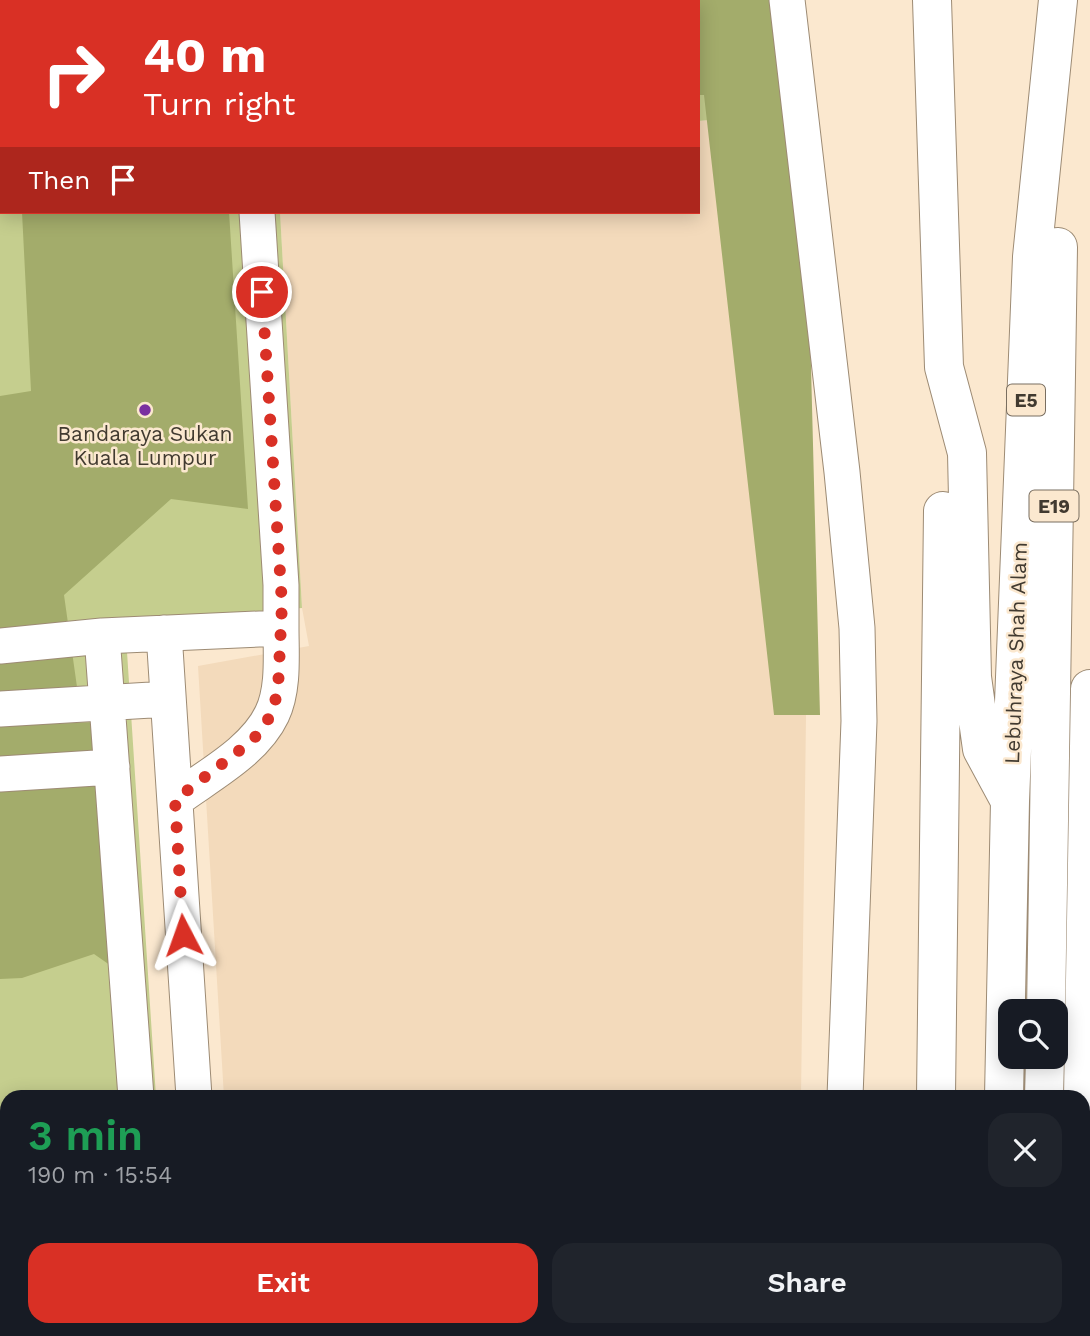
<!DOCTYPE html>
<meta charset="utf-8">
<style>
:root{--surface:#171b24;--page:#20242c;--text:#f1f3f6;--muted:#9ea1a6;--accent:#d93025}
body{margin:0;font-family:"Work Sans",sans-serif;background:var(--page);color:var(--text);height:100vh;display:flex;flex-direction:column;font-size:26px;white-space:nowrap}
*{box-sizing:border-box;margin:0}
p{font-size:23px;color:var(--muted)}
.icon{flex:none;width:38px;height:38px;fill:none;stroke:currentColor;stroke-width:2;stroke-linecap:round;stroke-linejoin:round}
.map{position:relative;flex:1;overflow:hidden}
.side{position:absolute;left:0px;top:1090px;width:1090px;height:247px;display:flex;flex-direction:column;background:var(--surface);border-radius:21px 21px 0 0;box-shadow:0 4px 18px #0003}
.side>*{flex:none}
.hud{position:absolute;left:0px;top:0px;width:700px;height:214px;box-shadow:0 4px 18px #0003;background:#d93025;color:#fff;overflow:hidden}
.controls{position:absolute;left:998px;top:999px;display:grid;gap:14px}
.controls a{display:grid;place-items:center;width:70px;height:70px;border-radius:14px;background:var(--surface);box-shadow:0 4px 18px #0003;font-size:35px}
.pin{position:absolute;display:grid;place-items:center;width:60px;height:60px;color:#fff;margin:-30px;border:4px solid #fff;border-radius:50%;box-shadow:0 2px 7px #0007}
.me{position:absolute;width:77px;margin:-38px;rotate:356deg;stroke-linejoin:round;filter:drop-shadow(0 0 5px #0008)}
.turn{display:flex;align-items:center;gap:24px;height:147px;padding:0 28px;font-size:32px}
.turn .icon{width:91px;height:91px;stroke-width:2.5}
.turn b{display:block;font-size:49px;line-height:60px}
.then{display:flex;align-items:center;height:66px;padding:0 28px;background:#0003;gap:14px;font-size:26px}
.round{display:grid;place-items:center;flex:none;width:74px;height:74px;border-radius:21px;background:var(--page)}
.head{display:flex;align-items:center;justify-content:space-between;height:119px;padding:0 28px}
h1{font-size:42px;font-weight:600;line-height:52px;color:#1e9e55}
.primary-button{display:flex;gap:14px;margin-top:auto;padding:14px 28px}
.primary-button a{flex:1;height:80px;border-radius:21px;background:var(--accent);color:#fff;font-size:28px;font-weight:600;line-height:80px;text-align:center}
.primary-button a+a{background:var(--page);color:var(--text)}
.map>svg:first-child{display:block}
</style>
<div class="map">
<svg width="1090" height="1336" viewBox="0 0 1090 1336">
<rect width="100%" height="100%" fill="#fbe8cf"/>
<path fill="#f3dabb" d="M765,115l42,526 -6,456h-577l-26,-431 111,-20 -7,-38 -22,-396h418v-91z
M7,1265v65h792v6h-799v-70z"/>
<path fill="#c5ce8e" d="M0,0h757l8,115 -67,6v-119h-696v210h278l22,396 -177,13 31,476h-149v106h-7z"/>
<path fill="#a3ac6b" d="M329,0h442l39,328 10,387h-46l-70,-620h-6v-93z
M22,212h207l19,297 -77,-10 -107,96 14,99 -78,3v-301l31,-5z
M98,722l19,248 -23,-16 -72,24 -22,1v-253z"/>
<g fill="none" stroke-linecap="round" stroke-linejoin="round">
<defs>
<path id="minor" d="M787,0l55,472 15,156 2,93 -14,376
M164,633l30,464
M102,636l34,461
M0,646l102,-10 179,-8v-43l-24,-373
M0,709l168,-10
M0,774l112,-7
M175,800c32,-24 79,-48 97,-86 12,-25 9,-59 9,-86
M0,1133h7
M0,1229h7
M0,1328l2,8
M213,1330l8,6
M834,1336l1,-6"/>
<path id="highway" d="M932,0l12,367 23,86 5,224 10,72 27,50
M1046,1012l12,-765
M936,1097l7,-586
M1004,1097l6,-296 22,-544 26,-257
M1044,1097l1,-40
M1083,1097l7,-408
M930,1336v-6
M1000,1336v-6
M1040,1336v-6
M1078,1336v-6"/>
</defs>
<use href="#minor" stroke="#9d8b74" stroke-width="37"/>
<use href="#highway" stroke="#9d8b74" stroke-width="40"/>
<use href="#minor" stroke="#fff" stroke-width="35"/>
<use href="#highway" stroke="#fff" stroke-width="38"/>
</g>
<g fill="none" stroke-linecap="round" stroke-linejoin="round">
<path stroke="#d93025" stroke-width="12" stroke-dasharray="0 21.6" d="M183,935l-8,-135 78,-60 19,-26 6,-25 4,-85 -20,-312"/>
</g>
<circle fill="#7a2fa0" stroke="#fbe8cf" stroke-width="2.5" cx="145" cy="410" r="7"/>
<g text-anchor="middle" stroke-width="5" stroke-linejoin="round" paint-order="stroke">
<g fill="#fbe8cf" stroke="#796e60" stroke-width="2">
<rect x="1007" y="384.5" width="38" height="31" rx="5"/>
<rect x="1029.5" y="490.5" width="49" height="31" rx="5"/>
</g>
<g font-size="19" font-weight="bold" fill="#413a30">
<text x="1026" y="407">E5</text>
<text x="1054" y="513">E19</text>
</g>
<g font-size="21" fill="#413a30" stroke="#fbe8cf">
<text x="145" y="441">Bandaraya Sukan<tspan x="145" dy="24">Kuala Lumpur</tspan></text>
</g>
<g font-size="21" fill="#413a30" stroke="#fbe8cf">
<text transform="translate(1016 653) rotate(-88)" y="7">Lebuhraya Shah Alam</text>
</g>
</g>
</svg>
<div class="controls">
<a><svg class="icon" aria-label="search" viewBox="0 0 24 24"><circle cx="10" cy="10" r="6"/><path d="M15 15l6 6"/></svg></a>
</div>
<div class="pin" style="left:262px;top:292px;background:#d93025"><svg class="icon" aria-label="arrive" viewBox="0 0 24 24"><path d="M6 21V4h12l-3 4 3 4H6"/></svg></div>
<svg class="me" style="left:183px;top:935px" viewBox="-20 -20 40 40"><path d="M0-17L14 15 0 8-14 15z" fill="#d93025" stroke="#fff" stroke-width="4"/></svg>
<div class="hud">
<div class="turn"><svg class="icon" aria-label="right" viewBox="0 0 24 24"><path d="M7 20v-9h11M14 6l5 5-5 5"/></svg><div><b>40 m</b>Turn right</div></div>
<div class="then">Then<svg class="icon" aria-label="arrive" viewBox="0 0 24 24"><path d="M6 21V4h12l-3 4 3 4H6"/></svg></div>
</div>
<section class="side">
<div class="head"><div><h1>3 min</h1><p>190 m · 15:54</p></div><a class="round"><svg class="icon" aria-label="close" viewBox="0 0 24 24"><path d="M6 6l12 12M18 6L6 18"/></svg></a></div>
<div class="primary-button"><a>Exit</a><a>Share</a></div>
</section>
</div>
